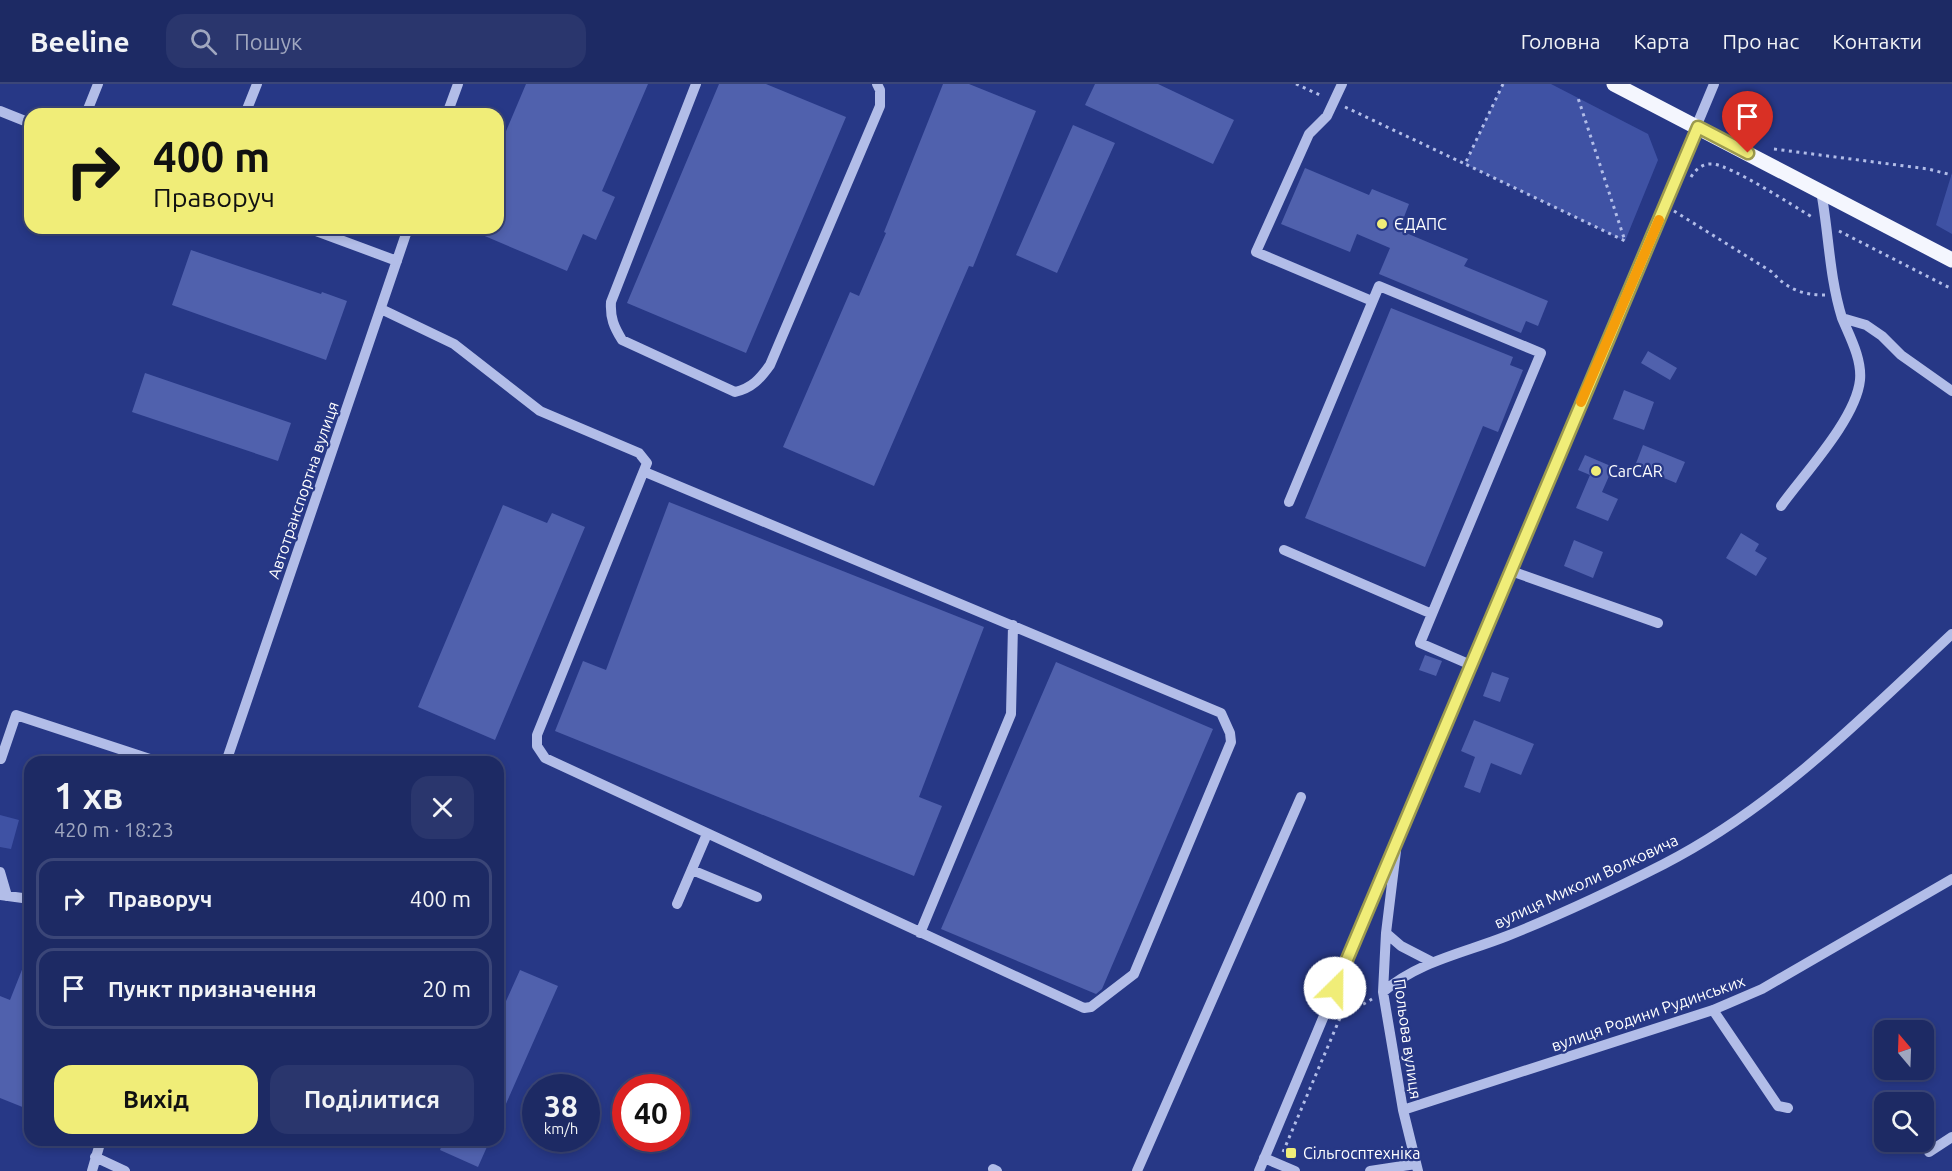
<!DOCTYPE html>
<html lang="uk">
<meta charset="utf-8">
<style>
:root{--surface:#1d2a64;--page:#2a366d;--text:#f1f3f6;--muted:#a0a7bf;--line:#3b4678;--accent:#f0ed78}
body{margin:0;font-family:Ubuntu,sans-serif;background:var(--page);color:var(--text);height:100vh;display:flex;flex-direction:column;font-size:22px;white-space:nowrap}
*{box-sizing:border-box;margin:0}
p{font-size:20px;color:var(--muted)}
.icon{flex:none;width:33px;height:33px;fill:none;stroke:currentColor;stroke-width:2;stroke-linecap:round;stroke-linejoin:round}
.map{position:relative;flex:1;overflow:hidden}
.panel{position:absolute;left:24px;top:672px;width:480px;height:390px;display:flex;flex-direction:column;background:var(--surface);border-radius:18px;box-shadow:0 3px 9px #0003,0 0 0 2px var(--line)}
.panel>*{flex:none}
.banner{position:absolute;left:24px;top:24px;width:480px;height:126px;border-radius:18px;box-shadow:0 3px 9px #0003,0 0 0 2px var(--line);background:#f0ed78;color:#111;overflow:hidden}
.needle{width:39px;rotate:341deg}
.controls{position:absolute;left:1874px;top:936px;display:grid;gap:12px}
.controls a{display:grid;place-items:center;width:60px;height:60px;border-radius:12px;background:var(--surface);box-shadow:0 3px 9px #0003,0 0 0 2px var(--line);font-size:30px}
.speed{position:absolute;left:522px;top:990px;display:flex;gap:12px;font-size:30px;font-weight:700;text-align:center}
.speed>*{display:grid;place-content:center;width:78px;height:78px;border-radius:50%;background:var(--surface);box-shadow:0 3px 9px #0003,0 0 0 2px var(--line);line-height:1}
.speed small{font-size:15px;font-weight:400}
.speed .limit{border:9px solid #d22;background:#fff;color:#111}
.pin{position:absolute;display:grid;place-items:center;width:51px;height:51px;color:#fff;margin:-62px -26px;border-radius:50% 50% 50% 0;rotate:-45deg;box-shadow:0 0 6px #0007}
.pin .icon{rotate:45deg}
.me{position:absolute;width:66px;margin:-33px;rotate:23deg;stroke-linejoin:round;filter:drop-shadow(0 0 4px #0008)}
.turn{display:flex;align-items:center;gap:21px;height:126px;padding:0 30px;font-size:27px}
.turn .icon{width:78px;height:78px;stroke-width:2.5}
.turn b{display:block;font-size:42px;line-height:51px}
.round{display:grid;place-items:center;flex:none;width:63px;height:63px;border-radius:18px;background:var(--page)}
.head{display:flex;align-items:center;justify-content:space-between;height:102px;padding:0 30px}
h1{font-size:36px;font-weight:700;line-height:45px}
.button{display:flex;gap:12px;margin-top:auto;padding:12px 30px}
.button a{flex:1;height:69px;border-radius:18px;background:var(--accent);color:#111;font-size:24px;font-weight:700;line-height:69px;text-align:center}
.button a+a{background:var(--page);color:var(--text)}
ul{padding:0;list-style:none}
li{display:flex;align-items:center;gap:18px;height:81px;margin:0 12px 9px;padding:0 18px;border:3px solid var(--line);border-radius:18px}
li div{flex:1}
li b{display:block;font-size:22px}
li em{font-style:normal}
header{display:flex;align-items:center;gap:36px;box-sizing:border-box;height:84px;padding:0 30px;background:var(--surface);border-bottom:2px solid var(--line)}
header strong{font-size:28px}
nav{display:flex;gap:33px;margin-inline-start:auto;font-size:21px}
.search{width:420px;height:54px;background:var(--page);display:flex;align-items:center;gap:15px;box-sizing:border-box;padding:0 21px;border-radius:18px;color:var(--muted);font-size:22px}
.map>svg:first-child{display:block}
</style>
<header>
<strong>Beeline</strong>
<div class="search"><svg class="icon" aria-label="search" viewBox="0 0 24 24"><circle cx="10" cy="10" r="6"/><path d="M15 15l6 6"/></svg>Пошук</div>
<nav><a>Головна</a><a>Карта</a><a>Про нас</a><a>Контакти</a></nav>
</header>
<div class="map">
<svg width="1952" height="1087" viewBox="0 0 1952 1087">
<rect width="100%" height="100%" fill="#273886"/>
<path fill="#3f52a4" d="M1503,0h48l97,50 10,26 -33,81 -160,-77z
M1952,89v61l-16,-9z
M0,731l19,5 -8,29 -11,-2z"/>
<path fill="#5061ad" d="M526,0h122l-46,107 13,6 -19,43 -13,-6 -16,37 -101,-43h32v-78z
M719,0h47l80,33 -100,236 -119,-50z
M943,0h26l67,27 -63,156 -4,-1 -95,220 -91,-39 67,-155 9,4 27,-63 -2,-1z
M1095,0h63l76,36 -21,44 -128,-59z
M1073,41l42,18 -58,130 -41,-18z
M1305,84l64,27 3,-6 37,15 -10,26 69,29 -4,7 84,35 -10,25 -12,-5 -5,12 -142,-59 11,-26 -33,-14 -7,18 -69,-28z
M191,166l130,44 1,-2 25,9 -21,59 -154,-55z
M1391,224l122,49 -3,8 13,5 -25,62 -15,-6 -58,141 -120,-49z
M1648,267l29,17 -7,12 -29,-17z
M145,289l146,50 -13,38 -146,-49z
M1624,306l30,12 -10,28 -31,-11z
M1643,361l42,17 -9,21 -41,-17z
M1585,371l28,12 -11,25 16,7 -10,22 -32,-13 14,-33 -12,-5z
M669,418l315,125 -65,170 23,9 -28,70 -359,-145 28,-70 23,9z
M503,421l44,18 5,-10 33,14 -90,213 -77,-33z
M1741,449l18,11 -4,7 12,7 -11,18 -30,-18z
M1574,456l29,12 -10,26 -29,-12z
M1425,571l17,6 -6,15 -17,-6z
M1056,578l157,67 -111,260 -6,5 -155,-65z
M1492,588l17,6 -9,24 -17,-6z
M1474,636l60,24 -13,31 -30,-12 -11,30 -16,-6 11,-30 -14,-6z
M29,868h1v158l-30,-12v-102l10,4z
M520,886l38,16 -60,136v-103z
M444,1056h46l-12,27 -38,-17z"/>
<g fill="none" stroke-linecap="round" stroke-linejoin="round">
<path stroke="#b2bde8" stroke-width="3" stroke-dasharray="3 4.5" stroke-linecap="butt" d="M1296,0l26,12
M1503,0l-38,80 160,77 -47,-143
M1345,23l120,57
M1774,65l154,20 24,6
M1691,93c5,-8 12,-14 22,-13 19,2 79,41 99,53
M1674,127l98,61c15,17 30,23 53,23
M1839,147l113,58
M1283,1068l57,-134 32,-19"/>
<path stroke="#b2bde8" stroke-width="10" d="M696,0l-85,218c-1,16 3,25 11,38l113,52c17,-4 25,-13 35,-27l110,-259v-16l-3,-6
M1342,0l-15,32 -18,18 -53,118 116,49
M0,27l30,12
M86,30l12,-30
M245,30l12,-30
M447,30l11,-30
M1821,107c8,43 8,85 21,127l24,7 16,11 19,19 51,36
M308,144l89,33
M381,225l73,35 86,67 99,42 8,10 -110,272v11l8,12 539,250 7,-1 43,-33 97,-232 -1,-9 -9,-20 -576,-241
M1289,418l90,-216 162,67 -109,261
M1781,422c23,-32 75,-87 79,-126 2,-21 -10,-43 -18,-62
M1284,466l148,64 -12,29 51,22
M1511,487l147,52
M1,675l15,-44 143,47
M226,678l182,-534
M1396,767l-10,82 -3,59 20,118 15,61
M692,786l65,27
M0,788l7,24
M0,811l30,4
M677,820l30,-70
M920,849l91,-219 2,-89
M1386,849l15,13 31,16
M1383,908c36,-31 81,-39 124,-56 53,-21 106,-46 157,-72 111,-57 198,-146 288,-230
M1713,926l65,96 10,2
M1403,1026l310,-100 49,-21 190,-110
M1929,1068l23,-15
M95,1073l30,14
M1264,1074l31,13
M993,1085l4,2
M92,1087l9,-31
M1137,1087l164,-374
M1259,1087l455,-1087
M1370,1087l46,-7"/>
<path stroke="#f4f6fe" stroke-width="15" d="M1614,0l338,176"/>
</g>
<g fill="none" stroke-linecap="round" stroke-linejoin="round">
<defs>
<path id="route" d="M1335,904l363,-861 50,26"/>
</defs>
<use href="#route" stroke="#9c9a4e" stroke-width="15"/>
<use href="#route" stroke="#f0ed78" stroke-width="10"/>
<path stroke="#f59e0b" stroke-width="10" d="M1581,318l78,-182"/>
</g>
<g fill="#f0ed78" stroke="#273886" stroke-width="2">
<circle cx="1382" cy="140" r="6"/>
<circle cx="1596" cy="387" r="6"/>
<rect x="1285" y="1063" width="12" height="12" rx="3"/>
</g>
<g text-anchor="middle" stroke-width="4.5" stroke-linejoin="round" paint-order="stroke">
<g font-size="16" fill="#fff" stroke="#273886" text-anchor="start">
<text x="1394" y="146">ЄДАПС</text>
<text x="1608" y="393">CarCAR</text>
<text x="1303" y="1075">Сільгосптехніка</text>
</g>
<g font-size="16" fill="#fff" stroke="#273886">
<text transform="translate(303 406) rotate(-71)" y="6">Автотранспортна вулиця</text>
<text transform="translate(1586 797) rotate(-25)" y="6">вулиця Миколи Волковича</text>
<text transform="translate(1648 929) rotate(-19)" y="6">вулиця Родини Рудинських</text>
<text transform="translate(1408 955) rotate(82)" y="6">Польова вулиця</text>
</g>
</g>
</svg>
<div class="controls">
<a><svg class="needle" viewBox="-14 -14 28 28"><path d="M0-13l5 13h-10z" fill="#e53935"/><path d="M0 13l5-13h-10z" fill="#a0a7bf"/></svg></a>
<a><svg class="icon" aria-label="search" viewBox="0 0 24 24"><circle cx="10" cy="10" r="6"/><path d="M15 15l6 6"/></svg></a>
</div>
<div class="speed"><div>38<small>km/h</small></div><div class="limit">40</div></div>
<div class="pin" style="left:1748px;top:69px;background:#d93025"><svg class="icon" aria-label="arrive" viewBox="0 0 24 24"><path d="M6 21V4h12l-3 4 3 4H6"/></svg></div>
<svg class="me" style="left:1335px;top:904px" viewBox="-20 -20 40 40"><circle r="19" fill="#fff"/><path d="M0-13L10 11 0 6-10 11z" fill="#f0ed78"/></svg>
<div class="banner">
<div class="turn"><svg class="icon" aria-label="right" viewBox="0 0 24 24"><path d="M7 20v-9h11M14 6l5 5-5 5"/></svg><div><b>400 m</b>Праворуч</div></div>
</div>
<section class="panel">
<div class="head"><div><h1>1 хв</h1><p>420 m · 18:23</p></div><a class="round"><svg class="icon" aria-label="close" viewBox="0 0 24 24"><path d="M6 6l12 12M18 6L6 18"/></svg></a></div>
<ul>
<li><svg class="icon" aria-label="right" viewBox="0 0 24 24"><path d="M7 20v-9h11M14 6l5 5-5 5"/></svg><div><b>Праворуч</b></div><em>400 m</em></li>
<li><svg class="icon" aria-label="arrive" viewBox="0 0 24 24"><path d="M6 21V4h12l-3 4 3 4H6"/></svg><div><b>Пункт призначення</b></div><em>20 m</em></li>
</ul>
<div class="button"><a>Вихід</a><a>Поділитися</a></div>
</section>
</div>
